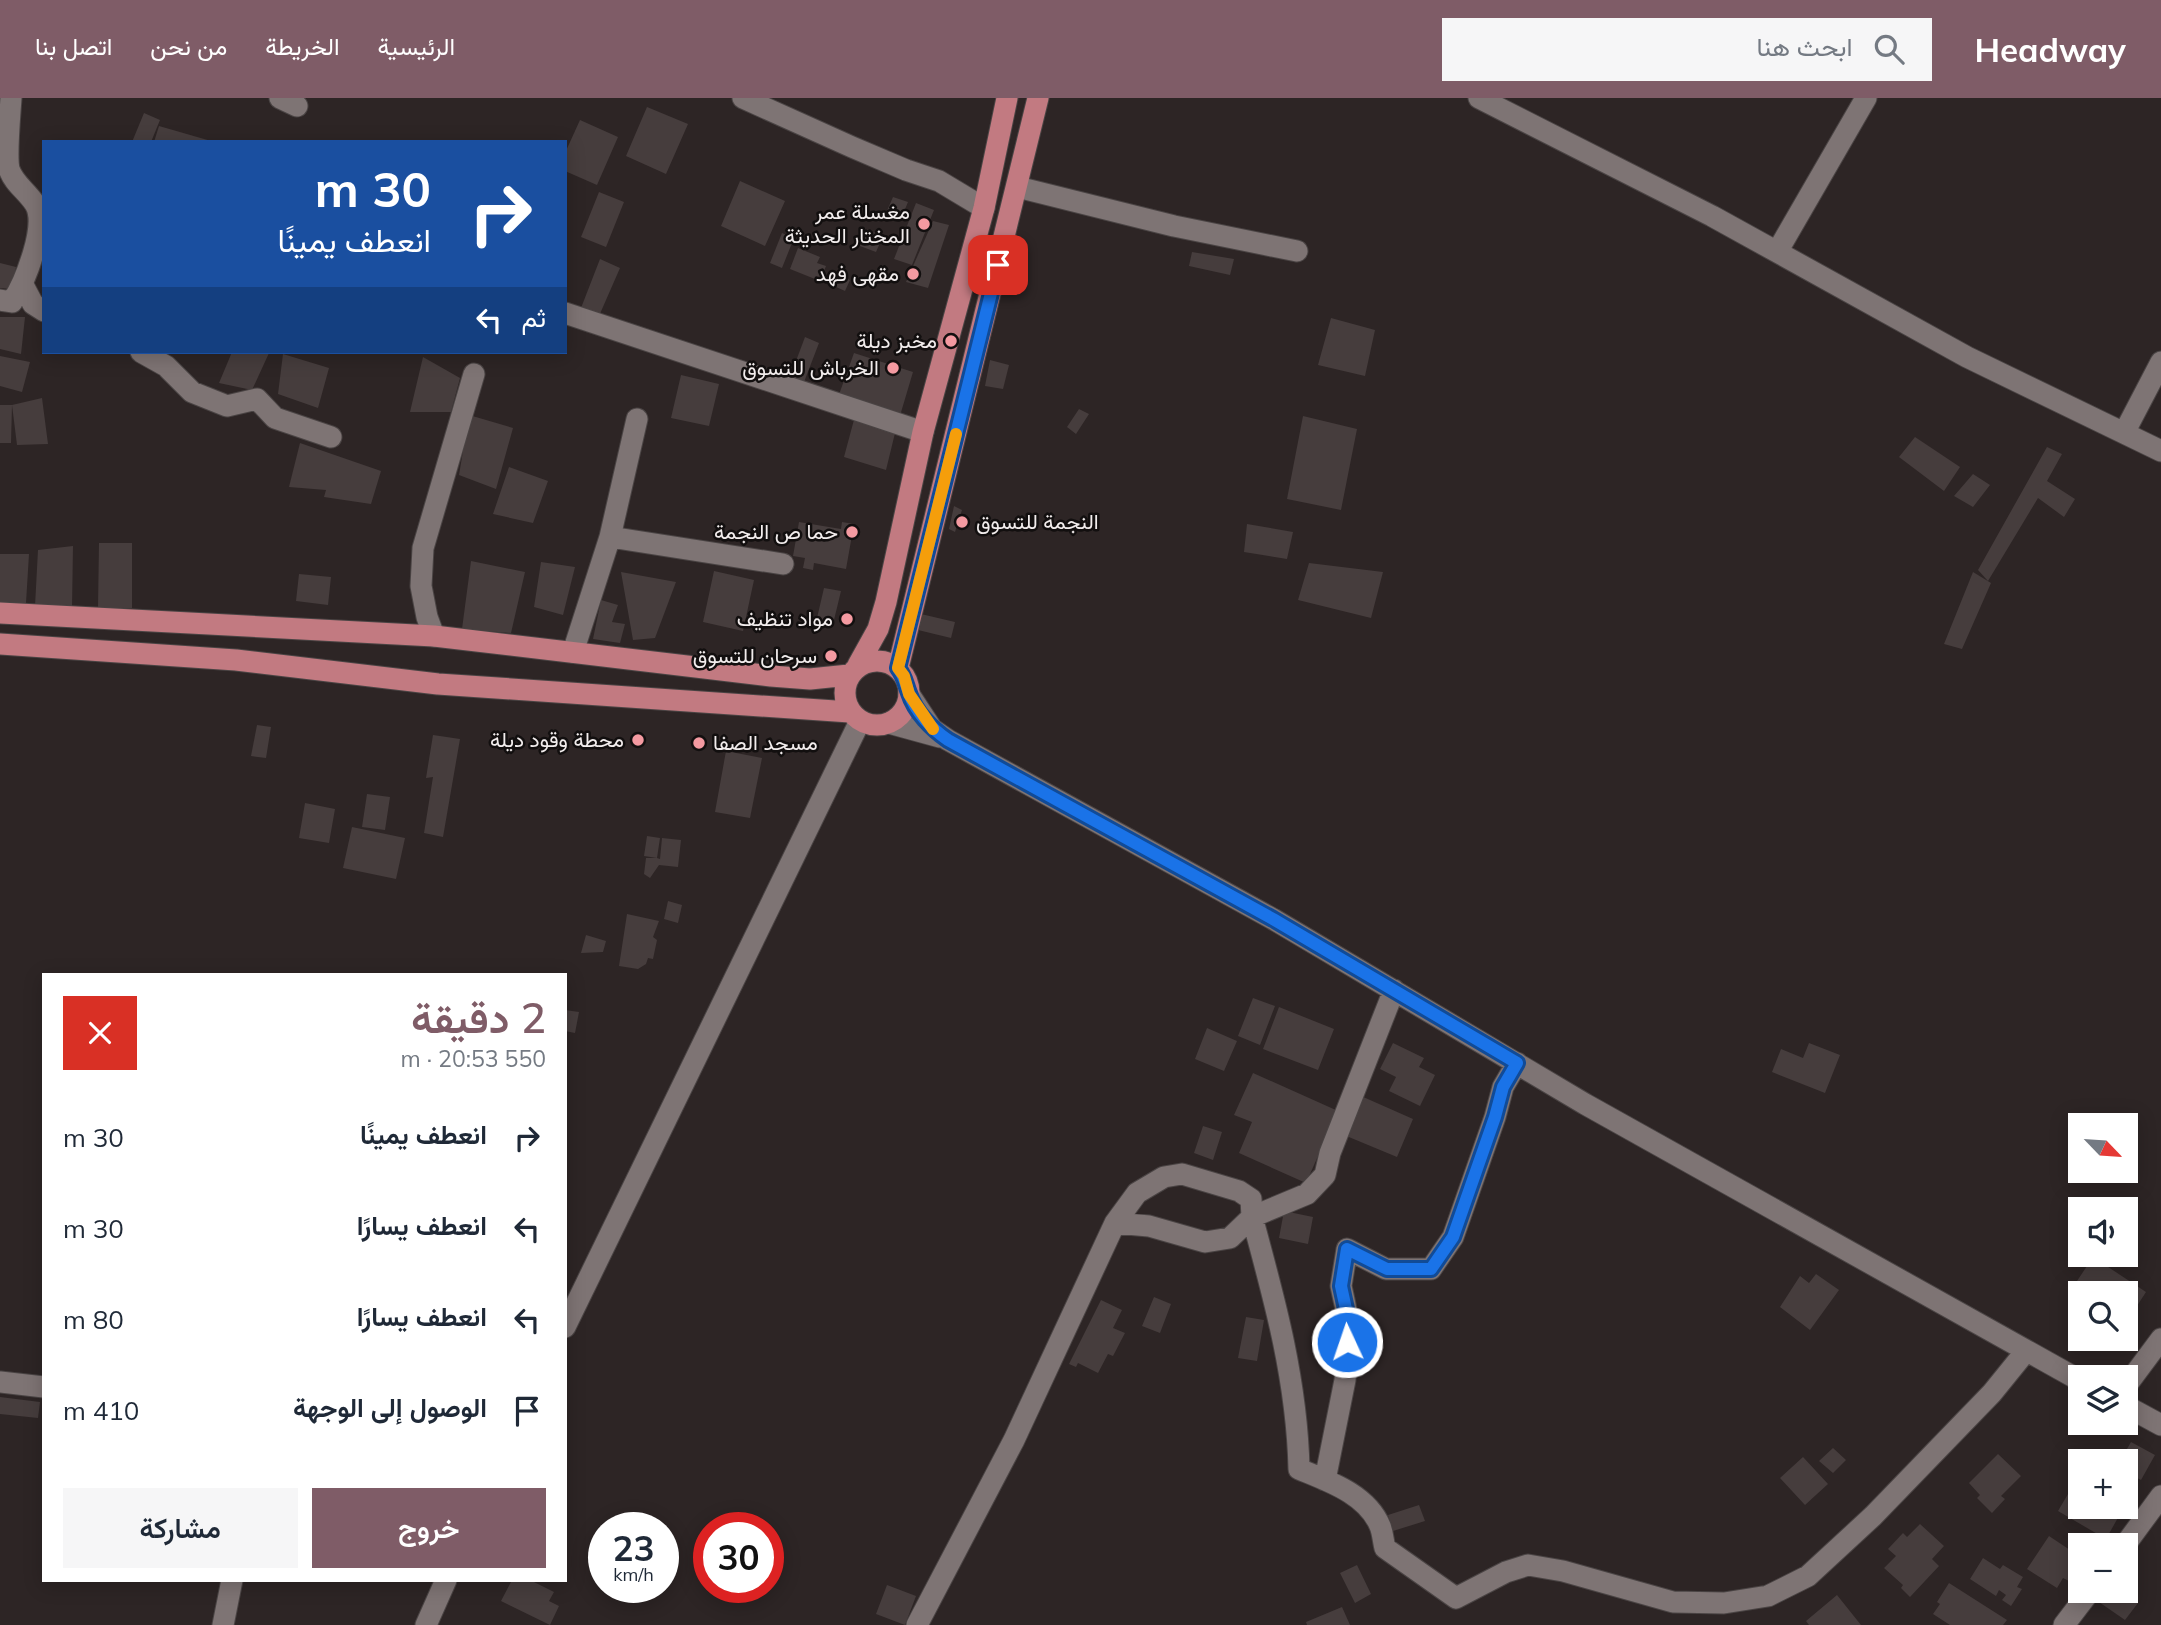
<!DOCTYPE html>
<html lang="ar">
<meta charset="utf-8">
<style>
:root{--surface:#fff;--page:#f6f6f7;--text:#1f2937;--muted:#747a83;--accent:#7f5c67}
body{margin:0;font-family:Mulish,Vazirmatn,sans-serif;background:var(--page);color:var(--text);direction:rtl;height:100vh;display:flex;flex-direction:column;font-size:26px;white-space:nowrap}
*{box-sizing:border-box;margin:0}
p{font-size:23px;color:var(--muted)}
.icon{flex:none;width:38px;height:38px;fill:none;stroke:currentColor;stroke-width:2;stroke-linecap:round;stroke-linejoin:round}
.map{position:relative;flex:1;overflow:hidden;direction:ltr}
.drawer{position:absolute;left:42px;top:875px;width:525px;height:609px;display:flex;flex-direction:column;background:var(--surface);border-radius:0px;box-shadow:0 4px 18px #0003;direction:rtl}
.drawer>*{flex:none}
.guide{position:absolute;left:42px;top:42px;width:525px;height:214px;border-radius:0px;box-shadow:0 4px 18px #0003;direction:rtl;background:#1a4fa0;color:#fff;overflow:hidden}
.needle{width:46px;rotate:115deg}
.fabs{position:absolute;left:2068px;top:1015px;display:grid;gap:14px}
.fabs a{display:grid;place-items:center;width:70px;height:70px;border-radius:0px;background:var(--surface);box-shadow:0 4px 18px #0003;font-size:35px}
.speed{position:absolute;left:588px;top:1414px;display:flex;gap:14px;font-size:35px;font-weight:700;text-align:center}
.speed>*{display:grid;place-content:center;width:91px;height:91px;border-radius:50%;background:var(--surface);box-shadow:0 4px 18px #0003;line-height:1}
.speed small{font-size:18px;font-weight:400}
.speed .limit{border:10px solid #d22;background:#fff;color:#111}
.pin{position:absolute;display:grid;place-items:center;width:60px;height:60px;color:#fff;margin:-30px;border-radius:14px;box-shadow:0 4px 10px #0006}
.me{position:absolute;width:77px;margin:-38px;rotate:357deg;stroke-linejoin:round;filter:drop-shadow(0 0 5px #0008)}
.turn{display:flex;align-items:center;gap:24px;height:147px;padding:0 21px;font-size:32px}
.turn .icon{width:91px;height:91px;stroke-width:2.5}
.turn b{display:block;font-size:49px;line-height:60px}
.then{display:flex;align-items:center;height:66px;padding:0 21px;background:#0003;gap:14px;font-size:26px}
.round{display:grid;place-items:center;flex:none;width:74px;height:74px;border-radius:0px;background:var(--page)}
.head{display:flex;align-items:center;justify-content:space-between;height:119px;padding:0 21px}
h1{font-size:42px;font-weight:600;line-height:52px;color:var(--accent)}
.primary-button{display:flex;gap:14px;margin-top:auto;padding:14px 21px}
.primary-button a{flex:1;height:80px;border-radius:0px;background:var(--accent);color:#fff;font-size:28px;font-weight:600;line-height:80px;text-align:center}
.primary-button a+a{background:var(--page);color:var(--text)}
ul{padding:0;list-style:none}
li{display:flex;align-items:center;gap:21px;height:91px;padding:0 21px}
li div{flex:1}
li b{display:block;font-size:26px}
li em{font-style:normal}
header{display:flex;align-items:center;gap:42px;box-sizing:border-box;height:98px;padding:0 35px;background:var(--accent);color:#fff}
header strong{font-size:33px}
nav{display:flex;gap:38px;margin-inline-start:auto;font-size:24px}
.search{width:490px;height:63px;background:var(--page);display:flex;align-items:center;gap:18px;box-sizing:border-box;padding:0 24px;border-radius:0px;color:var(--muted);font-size:26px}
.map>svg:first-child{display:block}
</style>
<header>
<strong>Headway</strong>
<div class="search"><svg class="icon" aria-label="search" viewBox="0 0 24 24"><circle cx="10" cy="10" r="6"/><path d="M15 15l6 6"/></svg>ابحث هنا</div>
<nav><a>الرئيسية</a><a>الخريطة</a><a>من نحن</a><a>اتصل بنا</a></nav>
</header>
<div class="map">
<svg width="2161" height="1527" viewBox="0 0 2161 1527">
<rect width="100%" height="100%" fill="#2d2525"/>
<path fill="#463d3d" d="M647,9l41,17 -22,50 -40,-18z
M144,15l16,7 -9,22h-19z
M580,22l38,17 -21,48 -32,-14v-18z
M159,28l52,15v1h-57z
M740,83l45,20 -20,45 -44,-20z
M599,94l25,10 -18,45 -25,-10z
M893,99l15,5 -7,17 -15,-6z
M916,105l18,7 -22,55 -18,-6z
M933,123l16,4 -21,63 -22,-6z
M866,131l17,7 -7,16 -16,-6z
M782,135l12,5 -12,30 -12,-5z
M798,150l22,9 -3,6 9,3 -6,15 -30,-12z
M1192,154l42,7 -4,16 -41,-9z
M600,161l20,9 -21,48 -18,-8z
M0,165l16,4 -4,22 -12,-1z
M839,177l11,5 -5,11 -11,-5z
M0,219h25l-4,37 -21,-5z
M1331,220l44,12 -10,46 -47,-11z
M805,239l14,6 -15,39 -14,-5z
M232,254l37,1 -17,37 -33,-7z
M854,255l59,19 -14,47 -62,-19z
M283,256l46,14 -11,40 -40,-14z
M0,258l30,6 -8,30 -22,-6z
M423,259l37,21 -9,34h-41z
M990,262l19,5 -6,24 -18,-3z
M681,277l38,9 -10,42 -38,-8z
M42,300l6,46 -31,1 -5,-40z
M0,307h12l-1,38h-11z
M1079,311l10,5 -13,20 -9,-7z
M469,317l44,13 -17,61 -37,-14z
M855,318l41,13 -10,41 -42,-13z
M1303,318l54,13 -16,81 -54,-11z
M1915,339l45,30 -16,24 -45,-34z
M300,345l81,28 -10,33 -47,-7 2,-7 -37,-3z
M2047,349l15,7 -15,27 28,18 -11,18 -26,-19 -50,83 -10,-11z
M509,369l39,14 -15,42 -40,-9z
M1973,376l17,11 -17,22 -19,-11z
M954,408l8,4 -7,22 -6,-3z
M799,424l42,7 1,-7 12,2 -8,45 -32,-6 -1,7 -10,-2 2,-10 -12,-2z
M1247,426l46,8 -6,27 -43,-7z
M99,445h33v65h-34z
M73,448l-1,62 -37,-2 3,-56z
M0,456h29l-3,49 -26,3z
M471,463l54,11 -14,61 -49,-4z
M541,464l34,5 -12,48 -29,-8z
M1309,465l74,9 -12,46 -73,-18z
M714,473l40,9 -11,51 -40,-9z
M621,474l55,10 -21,56 -22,2z
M1973,474l18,11 -29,66 -18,-5z
M299,476l32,3 -3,28 -32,-4z
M824,490l17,3 -8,33 -16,-6z
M601,502l17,5 -6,17 13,2 -5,19 -27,-4z
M921,516l34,8 -4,16 -33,-8z
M257,627l14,2 -5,31 -15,-2z
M433,637l27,4 -17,98 -19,-4 9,-56 -7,1z
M726,653l36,7 -12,60 -35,-6z
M367,696l23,3 -5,33 -23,-3z
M305,705l30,6 -6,34 -30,-5z
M352,729l53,11 -9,41 -53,-11z
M647,738l13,2 -3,20 3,1 2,-21 19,2 -3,27 -19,-2 -9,13 -6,-4 2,-16h11l-13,-2z
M668,803l14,4 -4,18 -14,-4z
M627,816l32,7 -6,16 4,3 -4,19 -5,-1 -2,6 -8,5 -19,-3z
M586,837l20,6 -3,11 -22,1z
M1253,900l22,8 -15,39 -22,-9z
M1279,909l55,22 -16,41 -55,-21z
M565,912l14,2 -4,21 -10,-2z
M1207,930l30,13 -13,30 -29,-12z
M1393,945l31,15 -5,9 16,8 -15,31 -31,-15 7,-14 -16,-8z
M1809,945l31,12 -15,38 -53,-21 9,-23 22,9z
M1253,975l85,38 -32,72 -67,-30 13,-31 -18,-7z
M1361,998l52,23 -16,38 -53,-22z
M1203,1028l19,6 -9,28 -19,-7z
M1284,1113l29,6 -5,27 -29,-6z
M2093,1159l53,35 -20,31v-30h-43l-10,-6z
M1816,1176l23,16 -29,40 -30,-23 20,-31 9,7z
M1154,1199l17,7 -11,29 -18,-7z
M1101,1202l21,10 -9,18 12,5 -12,23 -5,-2 -10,19 -20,-10 -2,4 -7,-3z
M1246,1219l18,3 -7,41 -19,-3z
M0,1299l40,5 -2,16 -38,-4z
M2131,1344l24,13 -14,25 -15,-8v-11h-6z
M1833,1350l13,12 -13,13 -14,-12z
M1998,1356l23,22 -20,20 4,3 -13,14 -15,-15 3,-3 -11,-12z
M1803,1359l25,27 -23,21 -25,-27z
M2081,1374v35h43l-18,32 -48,-28z
M1419,1407l6,16 -32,10 -5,-16z
M1920,1426l24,22 -12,13 7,7 -29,31 -9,-9 2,-3 -19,-17 12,-12 -8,-7 15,-16 4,4z
M2049,1438l30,20 -6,9 5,3 -9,13 -6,-3 -6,10 -30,-19z
M1983,1460l17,11 3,-4 20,12 -6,10 5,2 -11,17 -9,-6 4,-5 -7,-5 -3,6 -26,-17z
M1357,1467l14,29 -16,9 -15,-30z
M2126,1473l12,9 -11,15 11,8 -13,17 -29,-20 7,-9h23z
M512,1482h18l24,12 -5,9 10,5 -9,19 -49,-24z
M1949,1485l58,37 -4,5h-53l-17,-11 7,-10 -3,-2z
M887,1487l29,11 -11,29 -29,-11z
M1837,1497l24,30h-52l-3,-4z
M1342,1509l8,18h-43l-1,-3z"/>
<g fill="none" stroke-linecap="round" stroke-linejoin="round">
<defs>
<path id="minor" d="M280,0l17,8
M743,0l109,49 54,23 33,11 45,27
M1479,0l233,118 255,141 194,94
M1017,89l157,39 123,25
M1777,154l89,-154
M23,187l10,19 11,7
M0,202l12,2c13,-20 36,-77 23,-98 -8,-13 -21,-20 -26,-35 -3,-14 1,-55 2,-71
M565,215l358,119
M141,254l25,14 26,26 35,14 30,-7 18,19 56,19
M2124,335l37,-71
M610,439l173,27
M434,538l-7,-19 -6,-31 2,-38 51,-174
M573,554l37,-115 27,-118
M909,596l23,35 16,11 325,179 312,185 496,277
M889,625l51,14
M1115,1125l34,3 56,16 25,-4 22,-21c23,84 45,164 47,252 29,12 68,25 81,57 3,7 3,15 5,22l71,50 50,-26 22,-7 35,6 110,31 51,1 44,-7 40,-20 65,-60 119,-123 34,-42
M565,1229l295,-606
M0,1284l44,5
M2126,1288l35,-47
M2126,1308l35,19
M1325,1382l20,-100 4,-57 -8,-37 6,-37 39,20h45l22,-32 42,-120 8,-30 14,-24
M2125,1447l36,-49
M223,1527l9,-45
M426,1527l20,-45
M917,1527l97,-185 101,-217 22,-30 27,-16 18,-3 57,17 12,8 1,18 55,-23 18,-19 5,-22 64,-163
M2064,1527l26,-34"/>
<path id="major" d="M0,515l434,23 337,40 39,3 39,-4
M0,546l236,16 202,24 412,28
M845 595a32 32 0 1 1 64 0a32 32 0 1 1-64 0Z
M858,567l20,-36 8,-27 37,-170 61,-224 23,-110
M898,570l140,-570"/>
</defs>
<use href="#minor" stroke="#4a4444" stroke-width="23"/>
<use href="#major" stroke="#4a4444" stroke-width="23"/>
<use href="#minor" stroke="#7e7474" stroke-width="21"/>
<use href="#major" stroke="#c27a81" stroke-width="21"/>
</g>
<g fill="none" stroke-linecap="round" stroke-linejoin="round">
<defs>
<path id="route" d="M998,167l-100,403c7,9 7,15 11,25 6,19 23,36 39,47l325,179 244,144 -14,24 -8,30 -42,120 -22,32h-44l-40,-20 -6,37 8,37 -2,19"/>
</defs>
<use href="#route" stroke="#114b97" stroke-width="18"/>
<use href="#route" stroke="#1a73e8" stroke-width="12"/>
<path stroke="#f59e0b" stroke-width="12" d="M933,631l-24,-35 -5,-18 -6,-8 58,-234"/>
</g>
<g fill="#f49aa1" stroke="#120f0f" stroke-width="2.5">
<circle cx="924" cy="126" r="7"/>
<circle cx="913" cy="176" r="7"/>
<circle cx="951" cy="243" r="7"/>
<circle cx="893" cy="270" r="7"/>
<circle cx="962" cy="424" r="7"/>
<circle cx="852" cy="434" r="7"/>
<circle cx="847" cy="521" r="7"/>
<circle cx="831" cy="558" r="7"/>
<circle cx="638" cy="642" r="7"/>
<circle cx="699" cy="645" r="7"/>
</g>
<g text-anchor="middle" stroke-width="5" stroke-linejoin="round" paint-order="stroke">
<g font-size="21" fill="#f2eded" stroke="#120f0f" text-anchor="end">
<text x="910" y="121">مغسلة عمر<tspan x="910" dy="24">المختار الحديثة</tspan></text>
<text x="899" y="183">مقهى فهد</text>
<text x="937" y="250">مخبز ديلة</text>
<text x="879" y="277">الخرباش للتسوق</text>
<text x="976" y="431" text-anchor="start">النجمة للتسوق</text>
<text x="838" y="441">حما ص النجمة</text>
<text x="833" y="528">مواد تنظيف</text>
<text x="817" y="565">سرحان للتسوق</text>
<text x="624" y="649">محطة وقود ديلة</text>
<text x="713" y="652" text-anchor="start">مسجد الصفا</text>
</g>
</g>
</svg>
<div class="fabs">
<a><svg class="needle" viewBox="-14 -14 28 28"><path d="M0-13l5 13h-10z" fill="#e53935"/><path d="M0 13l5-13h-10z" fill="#747a83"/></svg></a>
<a><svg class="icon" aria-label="sound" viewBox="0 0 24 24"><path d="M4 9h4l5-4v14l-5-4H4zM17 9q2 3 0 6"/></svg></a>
<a><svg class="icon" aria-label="search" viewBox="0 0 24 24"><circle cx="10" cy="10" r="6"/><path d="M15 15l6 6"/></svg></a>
<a><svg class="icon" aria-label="layers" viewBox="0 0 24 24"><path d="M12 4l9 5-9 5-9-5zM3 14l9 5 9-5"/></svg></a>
<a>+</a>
<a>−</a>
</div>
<div class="speed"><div>23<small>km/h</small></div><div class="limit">30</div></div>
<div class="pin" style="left:998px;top:167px;background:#d93025"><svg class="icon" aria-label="arrive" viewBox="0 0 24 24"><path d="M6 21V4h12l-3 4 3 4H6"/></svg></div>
<svg class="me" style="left:1347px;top:1244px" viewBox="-20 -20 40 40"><circle r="17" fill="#1a73e8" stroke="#fff" stroke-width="3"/><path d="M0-11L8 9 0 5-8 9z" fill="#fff"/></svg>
<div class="guide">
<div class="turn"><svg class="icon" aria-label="right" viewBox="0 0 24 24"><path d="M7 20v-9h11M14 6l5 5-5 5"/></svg><div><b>30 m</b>انعطف يمينًا</div></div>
<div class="then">ثم<svg class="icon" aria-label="left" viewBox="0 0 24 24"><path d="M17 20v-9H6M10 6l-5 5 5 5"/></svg></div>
</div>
<section class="drawer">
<div class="head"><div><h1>2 دقيقة</h1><p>550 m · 20:53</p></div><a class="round" style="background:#d93025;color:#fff"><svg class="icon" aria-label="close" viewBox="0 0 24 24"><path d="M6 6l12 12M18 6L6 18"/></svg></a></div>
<ul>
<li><svg class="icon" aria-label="right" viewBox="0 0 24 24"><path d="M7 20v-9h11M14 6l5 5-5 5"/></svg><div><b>انعطف يمينًا</b></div><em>30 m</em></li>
<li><svg class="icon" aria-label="left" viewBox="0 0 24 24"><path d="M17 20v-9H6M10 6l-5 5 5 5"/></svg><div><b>انعطف يسارًا</b></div><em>30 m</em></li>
<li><svg class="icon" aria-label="left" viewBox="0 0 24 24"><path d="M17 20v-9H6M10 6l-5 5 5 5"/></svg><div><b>انعطف يسارًا</b></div><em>80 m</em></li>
<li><svg class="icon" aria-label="arrive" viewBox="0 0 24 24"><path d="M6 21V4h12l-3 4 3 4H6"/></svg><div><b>الوصول إلى الوجهة</b></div><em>410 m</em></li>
</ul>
<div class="primary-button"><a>خروج</a><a>مشاركة</a></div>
</section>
</div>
